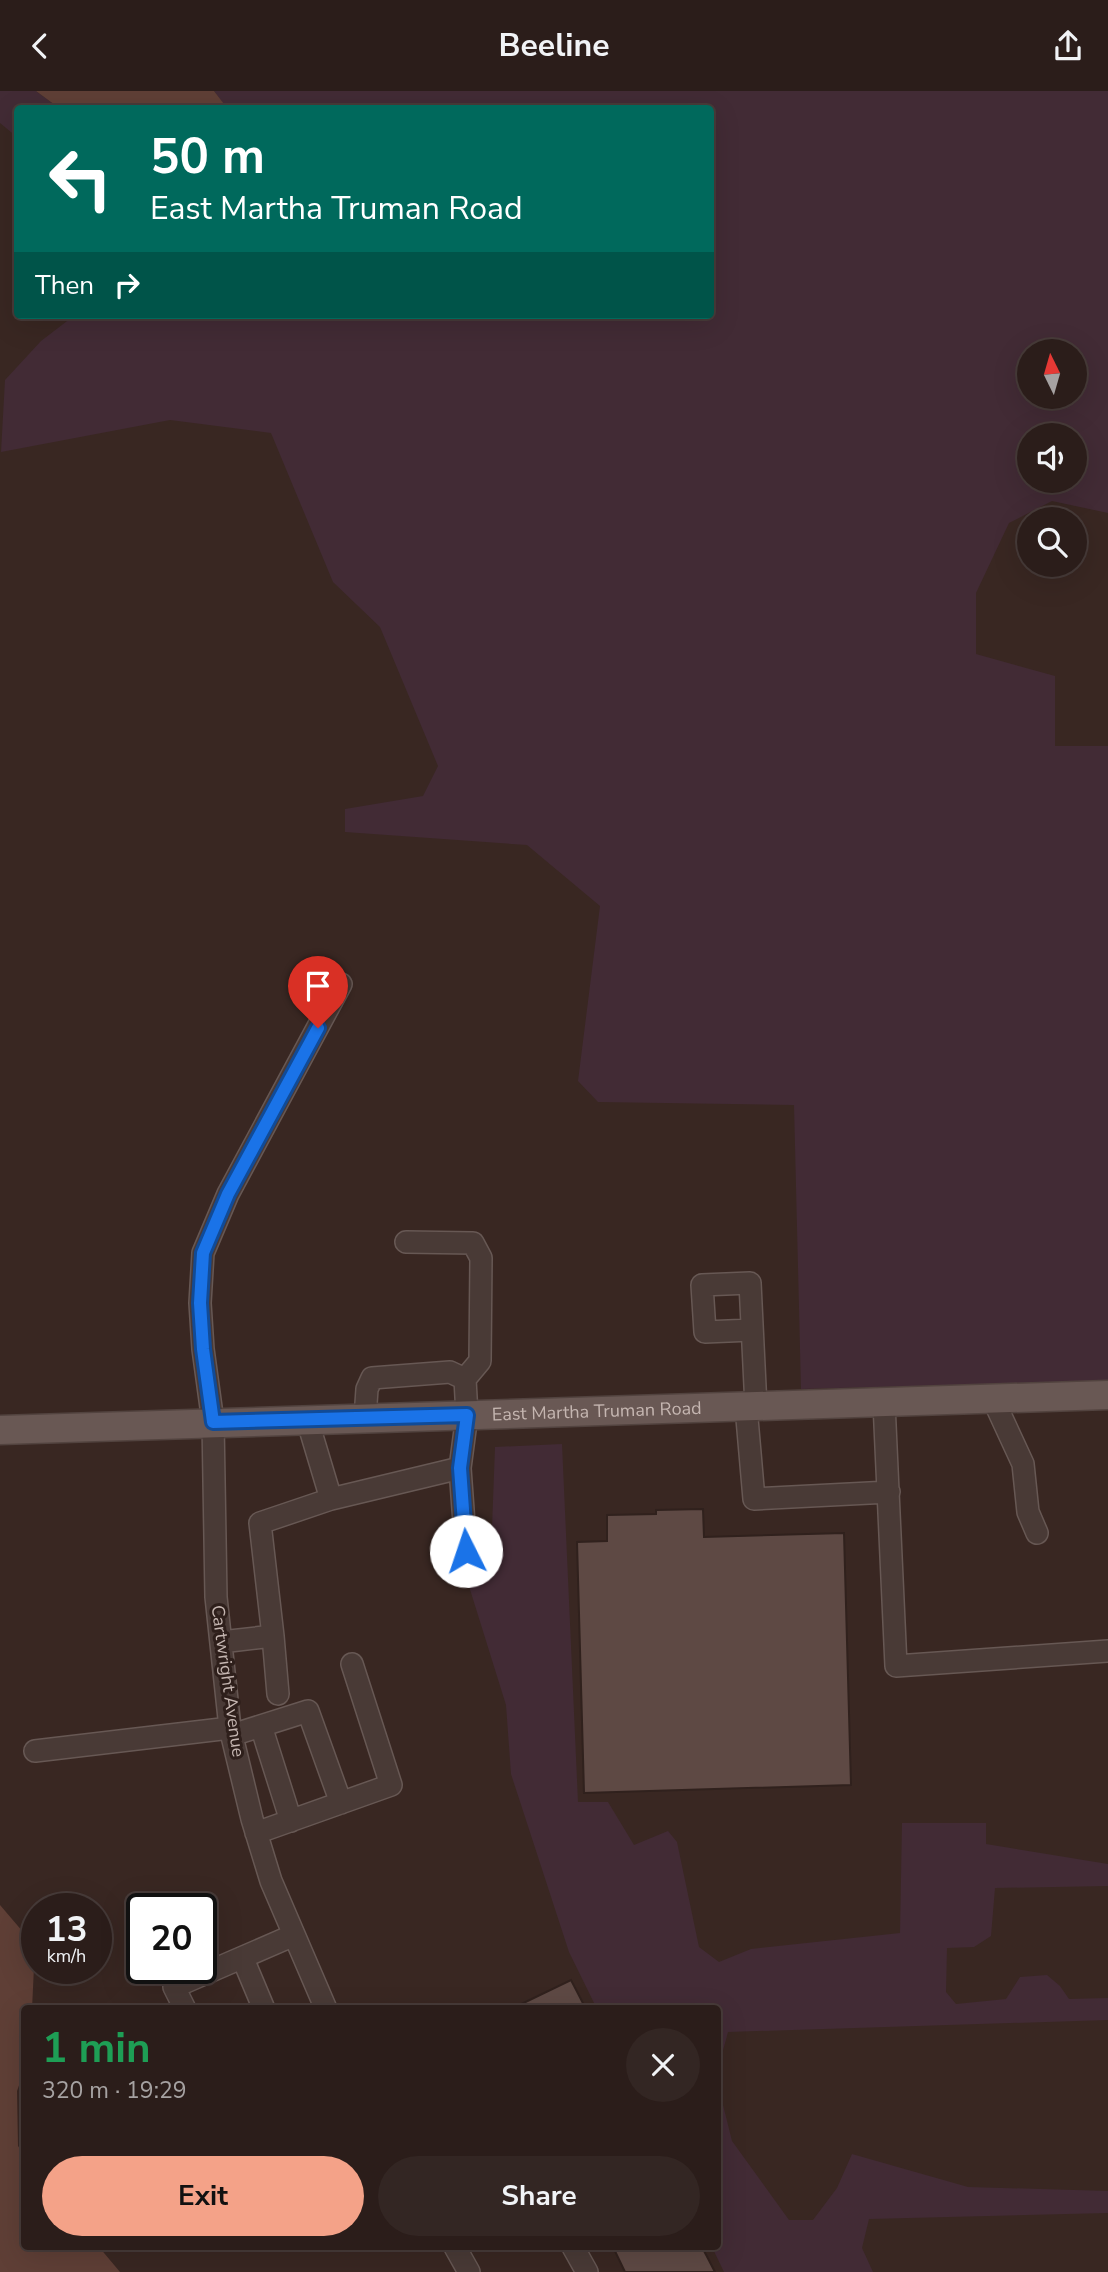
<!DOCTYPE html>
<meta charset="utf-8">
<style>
:root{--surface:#2b1d1a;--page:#332623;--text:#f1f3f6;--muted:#a6a2a2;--line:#473b39;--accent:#f4a288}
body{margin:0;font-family:"Nunito Sans",sans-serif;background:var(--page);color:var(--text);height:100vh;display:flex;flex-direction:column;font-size:26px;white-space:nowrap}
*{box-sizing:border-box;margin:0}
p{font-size:23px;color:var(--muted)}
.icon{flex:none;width:38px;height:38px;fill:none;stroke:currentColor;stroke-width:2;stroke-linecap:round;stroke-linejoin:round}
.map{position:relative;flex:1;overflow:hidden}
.side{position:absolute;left:21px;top:1914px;width:700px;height:245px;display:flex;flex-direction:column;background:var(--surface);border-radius:7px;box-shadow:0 7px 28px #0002,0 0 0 2px var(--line)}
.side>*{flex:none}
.banner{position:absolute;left:14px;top:14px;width:700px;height:214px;border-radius:7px;box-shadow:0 7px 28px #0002,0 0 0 2px var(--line);background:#00695c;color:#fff;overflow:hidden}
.needle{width:46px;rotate:355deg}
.buttons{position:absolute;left:1017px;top:248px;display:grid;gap:14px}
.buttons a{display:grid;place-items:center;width:70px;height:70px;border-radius:50%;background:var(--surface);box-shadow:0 7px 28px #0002,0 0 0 2px var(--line);font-size:35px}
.speed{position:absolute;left:21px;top:1802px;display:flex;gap:14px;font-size:35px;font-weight:700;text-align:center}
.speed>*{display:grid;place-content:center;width:91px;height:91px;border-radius:50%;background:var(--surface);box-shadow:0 7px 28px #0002,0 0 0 2px var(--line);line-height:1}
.speed small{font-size:18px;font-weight:400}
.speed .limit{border:4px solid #111;border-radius:10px;background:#fff;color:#111}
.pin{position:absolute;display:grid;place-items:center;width:60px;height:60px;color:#fff;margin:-72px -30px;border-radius:50% 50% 50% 0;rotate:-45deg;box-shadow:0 0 7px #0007}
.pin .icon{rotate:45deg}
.me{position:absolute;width:77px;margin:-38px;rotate:356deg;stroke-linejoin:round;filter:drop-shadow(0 0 5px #0008)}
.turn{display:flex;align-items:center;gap:24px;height:147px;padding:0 21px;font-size:32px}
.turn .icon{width:91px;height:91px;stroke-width:2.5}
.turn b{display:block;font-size:49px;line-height:60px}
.then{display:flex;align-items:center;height:66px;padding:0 21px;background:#0003;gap:14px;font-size:26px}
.round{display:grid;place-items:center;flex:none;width:74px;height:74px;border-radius:37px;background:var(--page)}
.headline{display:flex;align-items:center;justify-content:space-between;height:119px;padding:0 21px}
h1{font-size:42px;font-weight:700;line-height:52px;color:#1e9e55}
.action{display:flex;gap:14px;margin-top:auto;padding:14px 21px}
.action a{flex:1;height:80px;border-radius:42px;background:var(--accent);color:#111;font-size:28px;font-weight:700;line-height:80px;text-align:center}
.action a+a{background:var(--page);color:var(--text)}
header{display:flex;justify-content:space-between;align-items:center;height:91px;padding:0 21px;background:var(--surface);font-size:32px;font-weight:700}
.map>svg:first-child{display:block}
</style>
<header><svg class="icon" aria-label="back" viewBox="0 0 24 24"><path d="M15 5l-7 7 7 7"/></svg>Beeline<svg class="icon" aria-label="share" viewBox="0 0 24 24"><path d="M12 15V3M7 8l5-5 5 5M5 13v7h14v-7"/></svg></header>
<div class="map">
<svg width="1108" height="2181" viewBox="0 0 1108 2181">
<rect width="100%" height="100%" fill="#392722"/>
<path fill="#422b35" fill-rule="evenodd" d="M0,0h36l23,17 -41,1 -1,28 -17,-14z
M214,0h894v422l-56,-12 -43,22 -33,70v61l79,22v70h53v635l-307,8 -7,-284 -196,-3 -20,-21 22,-175 -73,-61 -182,-13v-23l78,-13 15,-30 -58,-139 -47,-45 -62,-149 -101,-13 -169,32 4,-72 36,-39 34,-26h635v-206h-483zM1029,261h45v45h-45zM1029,345h45v45h-45z
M562,1353l16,358h30l26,43 34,-14 9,11 22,105 20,15 32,-13 149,-16 2,-110h84v21l122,20v22l-113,2 -4,48 -17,11 -27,1 -1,44 10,12 50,-5 14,-22 27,-2 13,11 9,13 39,-1v22l-380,12 -10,37v-60h-121l-28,-57 -58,-178 -5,-69 -38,-122 17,-12 6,-16 4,-108z
M718,1994l14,56 57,79h24l24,-32 15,-34 116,33 140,4v22l-239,6 -7,29 11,24h-149l-12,-25h6z"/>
<path fill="#5f3f36" d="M36,0h178l13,17h-168z
M0,1814l35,41 -3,63h-8v62l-7,20 1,55 6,8v93h75l21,25h-120z"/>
<path fill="#5e4944" stroke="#30211d" stroke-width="2" d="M703,1418l1,28 140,-4 7,252 -267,8 -7,-251 30,-1v-26l49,-1v-4z
M571,1889l15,29h-75z
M613,2156h89l13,25h-90z"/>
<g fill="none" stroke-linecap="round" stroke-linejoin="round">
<defs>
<path id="minor" d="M406,1151l67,1 8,15 -1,103 -15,18
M752,1239l-47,2 -3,-47 48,-2 6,124
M993,1308l30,65 5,48 9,21
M884,1312l12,263 212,-15
M746,1316l8,92 135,-7
M460,1377l6,83
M331,1408l129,-31 7,-53 -2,-36 -15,-7 -78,6 -5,11 -2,29
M273,1545l5,58
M221,1551l52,-6 -13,-113 71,-24 -24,-80
M261,1635l30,95
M232,1644l76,-24 33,92
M35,1660l195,-23
M256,1742l135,-48 -39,-121
M243,1868l21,50
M185,1918l-11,-22 120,-52
M326,1918l-55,-128 -19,-62 -22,-91 -14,-131 -3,-175 -10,-73 -3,-46 3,-50 25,-59 113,-210
M455,2156l14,25
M573,2156l14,25"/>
<g id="major">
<path id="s1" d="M0,1339l1108,-35"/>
</g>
</defs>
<use href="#minor" stroke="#675854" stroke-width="24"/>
<use href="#major" stroke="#52433f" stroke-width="31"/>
<use href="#minor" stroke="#493a36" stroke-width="21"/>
<use href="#major" stroke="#695854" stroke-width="28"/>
</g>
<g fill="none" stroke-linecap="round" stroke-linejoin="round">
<defs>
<path id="route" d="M318,937l-90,166 -25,59 -3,50 3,46 10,73 254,-7 -7,53 6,83"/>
</defs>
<use href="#route" stroke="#114b97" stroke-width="18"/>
<use href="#route" stroke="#1a73e8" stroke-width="12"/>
</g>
<g text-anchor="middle" stroke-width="6" stroke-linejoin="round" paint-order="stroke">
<g font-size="18" fill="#c5b6b1" stroke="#2e1f1b">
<text dy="6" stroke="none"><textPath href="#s1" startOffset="597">East Martha Truman Road</textPath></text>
<text transform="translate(228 1590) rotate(82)" y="6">Cartwright Avenue</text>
</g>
</g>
</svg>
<div class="buttons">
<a><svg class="needle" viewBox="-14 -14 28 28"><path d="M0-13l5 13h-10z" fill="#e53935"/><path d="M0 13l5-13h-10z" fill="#a6a2a2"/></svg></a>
<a><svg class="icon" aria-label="sound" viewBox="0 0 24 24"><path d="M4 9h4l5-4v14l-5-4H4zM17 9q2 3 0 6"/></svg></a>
<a><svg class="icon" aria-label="search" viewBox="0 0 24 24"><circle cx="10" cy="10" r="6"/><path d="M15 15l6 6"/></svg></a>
</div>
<div class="speed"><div>13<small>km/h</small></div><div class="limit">20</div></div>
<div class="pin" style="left:318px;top:937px;background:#d93025"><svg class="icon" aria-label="arrive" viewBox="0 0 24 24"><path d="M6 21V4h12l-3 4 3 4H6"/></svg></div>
<svg class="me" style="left:466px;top:1460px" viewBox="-20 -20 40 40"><circle r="19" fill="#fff"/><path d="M0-13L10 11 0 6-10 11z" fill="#1a73e8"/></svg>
<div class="banner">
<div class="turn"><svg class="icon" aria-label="left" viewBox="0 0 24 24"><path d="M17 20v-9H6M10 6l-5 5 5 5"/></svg><div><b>50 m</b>East Martha Truman Road</div></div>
<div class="then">Then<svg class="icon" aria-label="right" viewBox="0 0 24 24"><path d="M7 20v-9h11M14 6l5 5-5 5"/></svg></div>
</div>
<section class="side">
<div class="headline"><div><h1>1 min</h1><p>320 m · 19:29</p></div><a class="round"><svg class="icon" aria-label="close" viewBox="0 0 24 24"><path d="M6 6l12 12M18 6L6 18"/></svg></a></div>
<div class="action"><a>Exit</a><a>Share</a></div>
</section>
</div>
